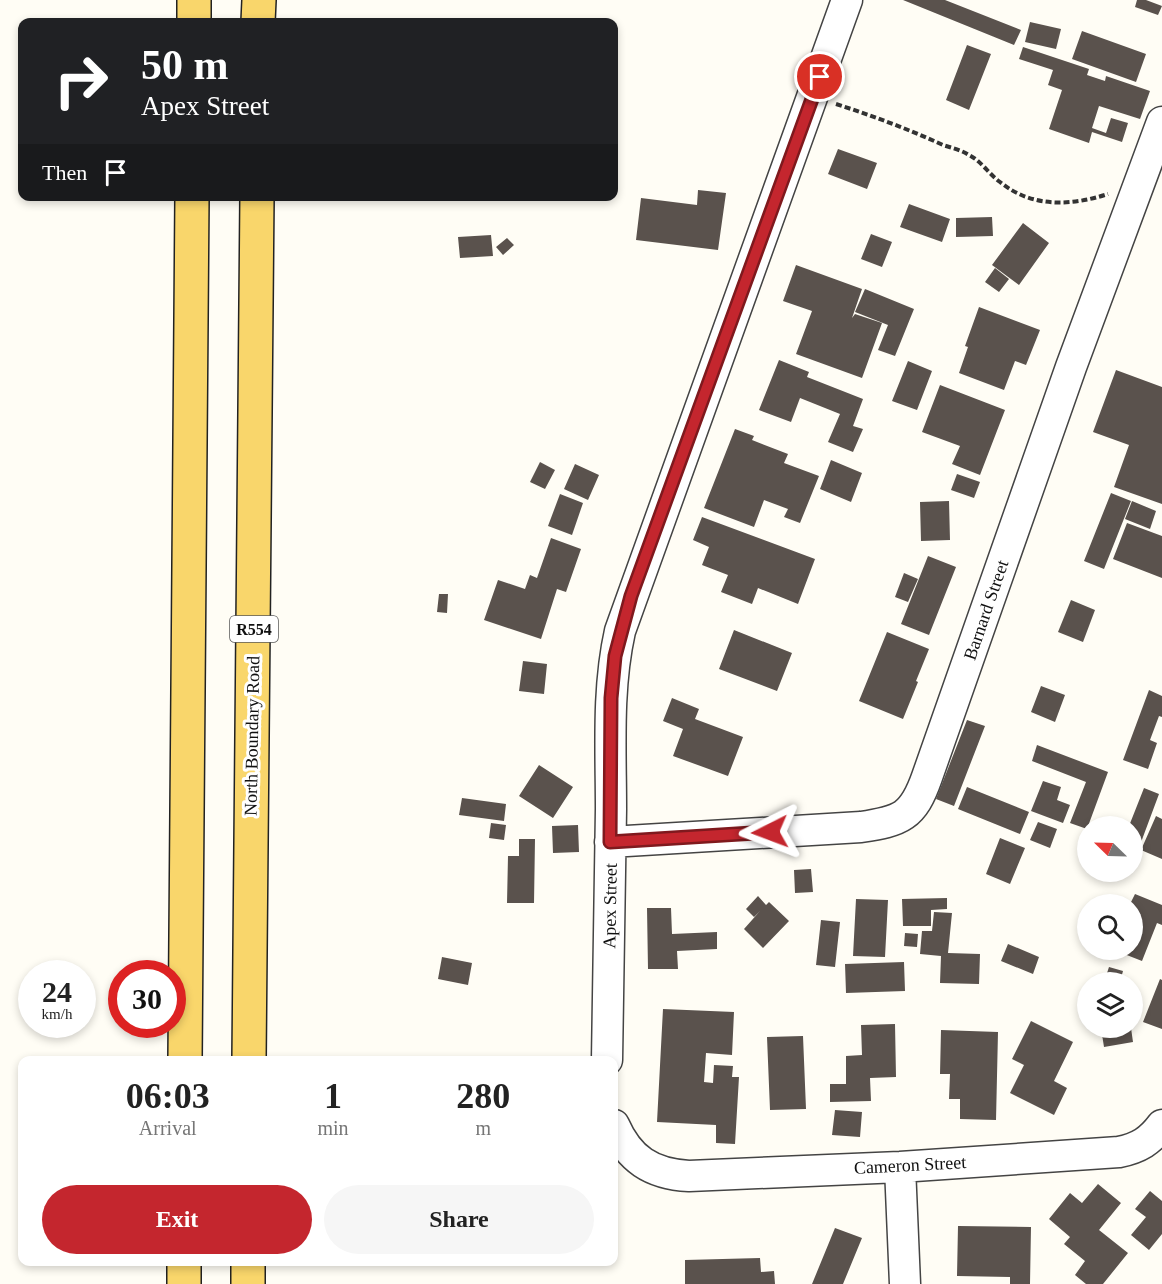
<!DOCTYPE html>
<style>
:root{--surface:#fff;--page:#f6f6f6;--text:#222;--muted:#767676;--accent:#c4262e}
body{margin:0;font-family:"Times New Roman",serif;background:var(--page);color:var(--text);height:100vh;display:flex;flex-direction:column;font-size:22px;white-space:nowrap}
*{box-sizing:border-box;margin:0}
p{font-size:20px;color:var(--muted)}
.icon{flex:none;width:33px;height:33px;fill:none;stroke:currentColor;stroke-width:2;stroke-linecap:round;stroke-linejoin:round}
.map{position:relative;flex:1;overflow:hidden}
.details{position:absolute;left:18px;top:1056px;width:600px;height:210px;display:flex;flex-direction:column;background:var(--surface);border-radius:12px;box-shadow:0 3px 9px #0003}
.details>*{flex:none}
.top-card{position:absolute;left:18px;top:18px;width:600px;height:183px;border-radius:12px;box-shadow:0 3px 9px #0003;background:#202124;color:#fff;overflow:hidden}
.needle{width:39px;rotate:293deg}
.controls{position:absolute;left:1077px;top:816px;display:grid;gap:12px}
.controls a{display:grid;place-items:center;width:66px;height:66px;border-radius:50%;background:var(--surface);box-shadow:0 3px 9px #0003;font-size:30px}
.speed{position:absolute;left:18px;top:960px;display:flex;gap:12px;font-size:30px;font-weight:700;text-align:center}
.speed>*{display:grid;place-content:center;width:78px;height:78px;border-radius:50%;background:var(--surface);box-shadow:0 3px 9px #0003;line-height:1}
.speed small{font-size:15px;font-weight:400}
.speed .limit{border:9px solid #d22;background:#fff;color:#111}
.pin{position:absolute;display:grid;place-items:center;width:51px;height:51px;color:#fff;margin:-26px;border:3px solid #fff;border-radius:50%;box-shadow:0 2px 6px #0007}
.me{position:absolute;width:66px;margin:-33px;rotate:267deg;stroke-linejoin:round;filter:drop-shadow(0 0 4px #0008)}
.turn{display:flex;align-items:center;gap:21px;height:126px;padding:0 24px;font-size:27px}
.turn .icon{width:78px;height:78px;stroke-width:2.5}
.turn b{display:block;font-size:42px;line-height:51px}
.then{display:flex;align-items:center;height:57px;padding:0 24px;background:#0003;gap:12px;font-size:22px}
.eta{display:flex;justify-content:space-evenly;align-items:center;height:102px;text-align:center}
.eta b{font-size:36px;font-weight:700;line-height:42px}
.primary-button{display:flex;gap:12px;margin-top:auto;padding:12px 24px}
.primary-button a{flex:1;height:69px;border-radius:36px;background:var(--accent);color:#fff;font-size:24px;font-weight:700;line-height:69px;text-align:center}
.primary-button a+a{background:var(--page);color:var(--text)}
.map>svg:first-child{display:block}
</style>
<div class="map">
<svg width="1162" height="1284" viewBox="0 0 1162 1284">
<rect width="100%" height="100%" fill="#fffdf5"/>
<path fill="#5a524d" d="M903,0h42l76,30 -7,15z
M1137,0h9l16,6 -4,9 -23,-8z
M1030,22l31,7 -5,20 -31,-7z
M1082,31l64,23 -10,28 -64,-23z
M967,45l24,9 -22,56 -23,-10z
M1023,47l66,22 -2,6 18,6 1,-5 44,15 -10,28 -41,-13 -7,22 14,5 5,-15 17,5 -6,19 -30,-10 -3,11 -40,-14 13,-39 -14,-5 5,-15 -34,-11z
M838,149l39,14 -10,26 -39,-15z
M698,190l28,3 -8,57 -82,-10 5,-42 56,7z
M909,204l41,15 -8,23 -42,-15z
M992,217l1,19 -37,1v-19z
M1023,223l26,20 -30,42 -27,-20z
M871,234l21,8 -10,25 -21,-8z
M491,235l2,21 -33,2 -2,-21z
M507,238l7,7 -11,10 -7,-8z
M796,265l66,24 -10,29 3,-4 27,9 -20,55 -66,-24 16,-43 -29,-10z
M995,268l14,11 -10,13 -14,-10z
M865,289l49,20 -19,47 -17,-6 10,-25 -33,-13z
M979,307l61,23 -14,35 -11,-4 -11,29 -45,-17 9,-26 -3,-1z
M779,360l30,12 -2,5 56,22 -10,27 10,3 -10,23 -25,-10 12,-28 -40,-16 -9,24 -32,-12z
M908,361l24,10 -15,39 -25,-9z
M1116,370l46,17v117l-48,-17 15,-42 -36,-13z
M940,385l65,25 -25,65 -28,-11 8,-18 -38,-14z
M735,429l19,7 -2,4 36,14 -4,9 35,13 -19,47 -16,-6 4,-8 -24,-9 -10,27 -50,-19z
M831,460l31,13 -11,29 -31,-13z
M540,462l15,8 -10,19 -15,-7z
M575,464l24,11 -11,25 -24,-11z
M957,474l23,8 -6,16 -23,-8z
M1111,493l20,8 -27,68 -20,-8z
M560,494l23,9 -11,32 -24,-9z
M949,501l1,39 -29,1 -1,-39z
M1132,501l24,10 -6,18 -25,-10z
M702,517l113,42 -17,45 -40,-16 -6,16 -31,-12 7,-17 -26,-10 7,-18 -16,-7z
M1127,523l35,13v42l-49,-19z
M551,538l30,11 -15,43 -9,-3 -16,50 -57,-19 14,-40 27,9 5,-14 7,3z
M928,556l28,11 -27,68 -28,-11z
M904,573l14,6 -10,23 -13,-5z
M439,594h9l-1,19 -10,-1z
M1071,600l24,10 -12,32 -25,-10z
M734,630l58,23 -15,38 -58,-22z
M887,632l42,17 -13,32 2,1 -15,37 -44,-18z
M523,661l24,3 -3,30 -25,-3z
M1041,686l24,9 -10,27 -24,-10z
M1149,690l13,6v21l-3,-1 -9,24 7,3 -9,26 -25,-9z
M672,698l27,11 -4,10 48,18 -15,39 -55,-20 10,-27 -20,-8z
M967,720l18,6 -31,80 -18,-7z
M1037,745l71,27 -21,57 -17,-6 16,-41 -54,-21z
M539,765l34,22 -20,31 -34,-22z
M1043,781l18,6 -4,13 13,5 -7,18 -32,-12z
M967,787l62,25 -9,22 -62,-25z
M1144,788l15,6 -22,59 -5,-2v-25h-3z
M462,798l44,6 -2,17 -45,-6z
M1156,816l6,3v40l-21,-9z
M1038,822l19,7 -7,19 -20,-8z
M491,823l15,2 -2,15 -15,-2z
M578,825l1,27 -26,1 -1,-27z
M1000,838l25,10 -15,36 -24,-10z
M519,839h16l-1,64h-27l1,-47h11z
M811,869l2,23 -18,1 -1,-23z
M1135,894l27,11v20l-5,-2 -15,38 -28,-11h18v-46h-2z
M758,896l8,9 3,-3 20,19 -26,27 -19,-19 16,-18 -6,6 -8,-8z
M947,898v11l-16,1v16h-28l-1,-27z
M856,899l32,1 -3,57 -32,-1z
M647,908h24l1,26 45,-2v17l-40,2 1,18h-30z
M934,912l18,1 -4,40 32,1 -1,30 -39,-1 1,-27 -21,-2 2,-23h10z
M821,920l19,2 -5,45 -19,-2z
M905,933l13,1 -1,13 -13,-1z
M1008,944l31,13 -6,17 -32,-13z
M442,957l30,6 -4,22 -30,-6z
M904,962l1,29 -59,2 -1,-29z
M1109,967l14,4 -3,11h-16z
M1160,979l2,1v49l-19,-7z
M663,1009l71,3 -2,43 -26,-2 -2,29 9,1 1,-18 19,1 -1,11h7l-4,67 -19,-1v-18l-59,-3z
M1031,1021l42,21 -19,39 13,7 -13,27 -44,-22 14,-28 -12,-6z
M895,1024l1,53 -26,1 1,23 -41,1v-18h16v-28l16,-1 -1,-30z
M1101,1028h30l2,14 -29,5z
M941,1030l57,2 -2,88 -36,-1v-20h-11l1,-25h-10z
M803,1036l3,73 -36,1 -3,-73z
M835,1110l27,2 -2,25 -28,-2z
M1098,1184l23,19 -22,27 29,23 -25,31h-17l-11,-9 10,-14 -21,-17 6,-7 -21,-18 21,-26 12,10z
M1150,1191l12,10v33l-13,16 -18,-15 15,-18 -11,-8z
M958,1226l73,1 -1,57h-20v-7l-53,-1z
M835,1228l27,10 -19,46h-31z
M760,1258l1,14 13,-1 1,13h-90v-24z"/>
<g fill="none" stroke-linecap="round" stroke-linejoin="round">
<defs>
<path id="minor" d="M610,842l251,-15c40,-6 52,-10 66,-50l144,-410 91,-245
M607,1060c2,-83 3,-167 4,-251 0,-59 -4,-120 9,-178l227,-631
M614,1125c15,34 37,49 75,51l211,-9 219,-15c20,-4 31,-11 43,-27
M900,1167l5,117"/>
<path id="major" d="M194,22v-22
M258,22l1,-22
M185,1060l7,-864
M249,1060l8,-864
M184,1284v-22
M248,1284v-22"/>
</defs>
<use href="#minor" stroke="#444" stroke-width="33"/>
<use href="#major" stroke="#222" stroke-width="36"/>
<path stroke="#333" stroke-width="4" stroke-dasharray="6 3" stroke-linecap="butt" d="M836,104c37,12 72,25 107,41 9,3 18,5 26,10 12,6 20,19 31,27 32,26 71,24 108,12"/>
<use href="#minor" stroke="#fff" stroke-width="30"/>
<use href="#major" stroke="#f9d66b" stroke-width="33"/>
</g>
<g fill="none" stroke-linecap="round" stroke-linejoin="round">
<defs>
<path id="route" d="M770,832l-160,10 1,-144 4,-42 16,-60 189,-519"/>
</defs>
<use href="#route" stroke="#7f191e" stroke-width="15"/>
<use href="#route" stroke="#c4262e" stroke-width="10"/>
</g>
<g text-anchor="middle" stroke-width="6" stroke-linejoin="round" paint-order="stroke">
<rect fill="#fff" stroke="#585858" stroke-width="1.5" x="230" y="616" width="48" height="26" rx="4.5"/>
<g font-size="16" font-weight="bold" fill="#111">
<text x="254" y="635">R554</text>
</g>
<g font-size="18" fill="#111" stroke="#fff">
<text transform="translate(986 610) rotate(-71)" y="6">Barnard Street</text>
<text transform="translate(252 736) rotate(-89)" y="6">North Boundary Road</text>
<text transform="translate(610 906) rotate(-89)" y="6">Apex Street</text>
<text transform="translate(910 1165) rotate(-3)" y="6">Cameron Street</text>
</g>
</g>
</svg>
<div class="controls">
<a><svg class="needle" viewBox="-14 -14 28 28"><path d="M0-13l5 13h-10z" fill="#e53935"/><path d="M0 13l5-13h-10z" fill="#767676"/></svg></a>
<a><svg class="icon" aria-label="search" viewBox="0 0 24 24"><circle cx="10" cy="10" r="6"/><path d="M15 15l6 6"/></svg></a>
<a><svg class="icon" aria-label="layers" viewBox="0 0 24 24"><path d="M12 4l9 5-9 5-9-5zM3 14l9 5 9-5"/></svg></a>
</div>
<div class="speed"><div>24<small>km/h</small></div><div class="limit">30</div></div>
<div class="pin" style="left:820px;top:77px;background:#d93025"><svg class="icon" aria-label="arrive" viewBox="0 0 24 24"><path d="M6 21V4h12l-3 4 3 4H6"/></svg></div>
<svg class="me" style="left:770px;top:832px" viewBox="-20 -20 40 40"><path d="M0-17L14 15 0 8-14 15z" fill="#c4262e" stroke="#fff" stroke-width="4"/></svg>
<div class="top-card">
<div class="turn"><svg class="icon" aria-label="right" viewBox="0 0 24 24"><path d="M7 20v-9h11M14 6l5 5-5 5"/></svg><div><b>50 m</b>Apex Street</div></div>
<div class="then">Then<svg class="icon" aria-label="arrive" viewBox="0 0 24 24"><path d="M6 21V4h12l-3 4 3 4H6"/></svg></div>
</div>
<section class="details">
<div class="eta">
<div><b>06:03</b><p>Arrival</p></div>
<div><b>1</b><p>min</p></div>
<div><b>280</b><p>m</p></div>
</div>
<div class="primary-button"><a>Exit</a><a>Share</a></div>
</section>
</div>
